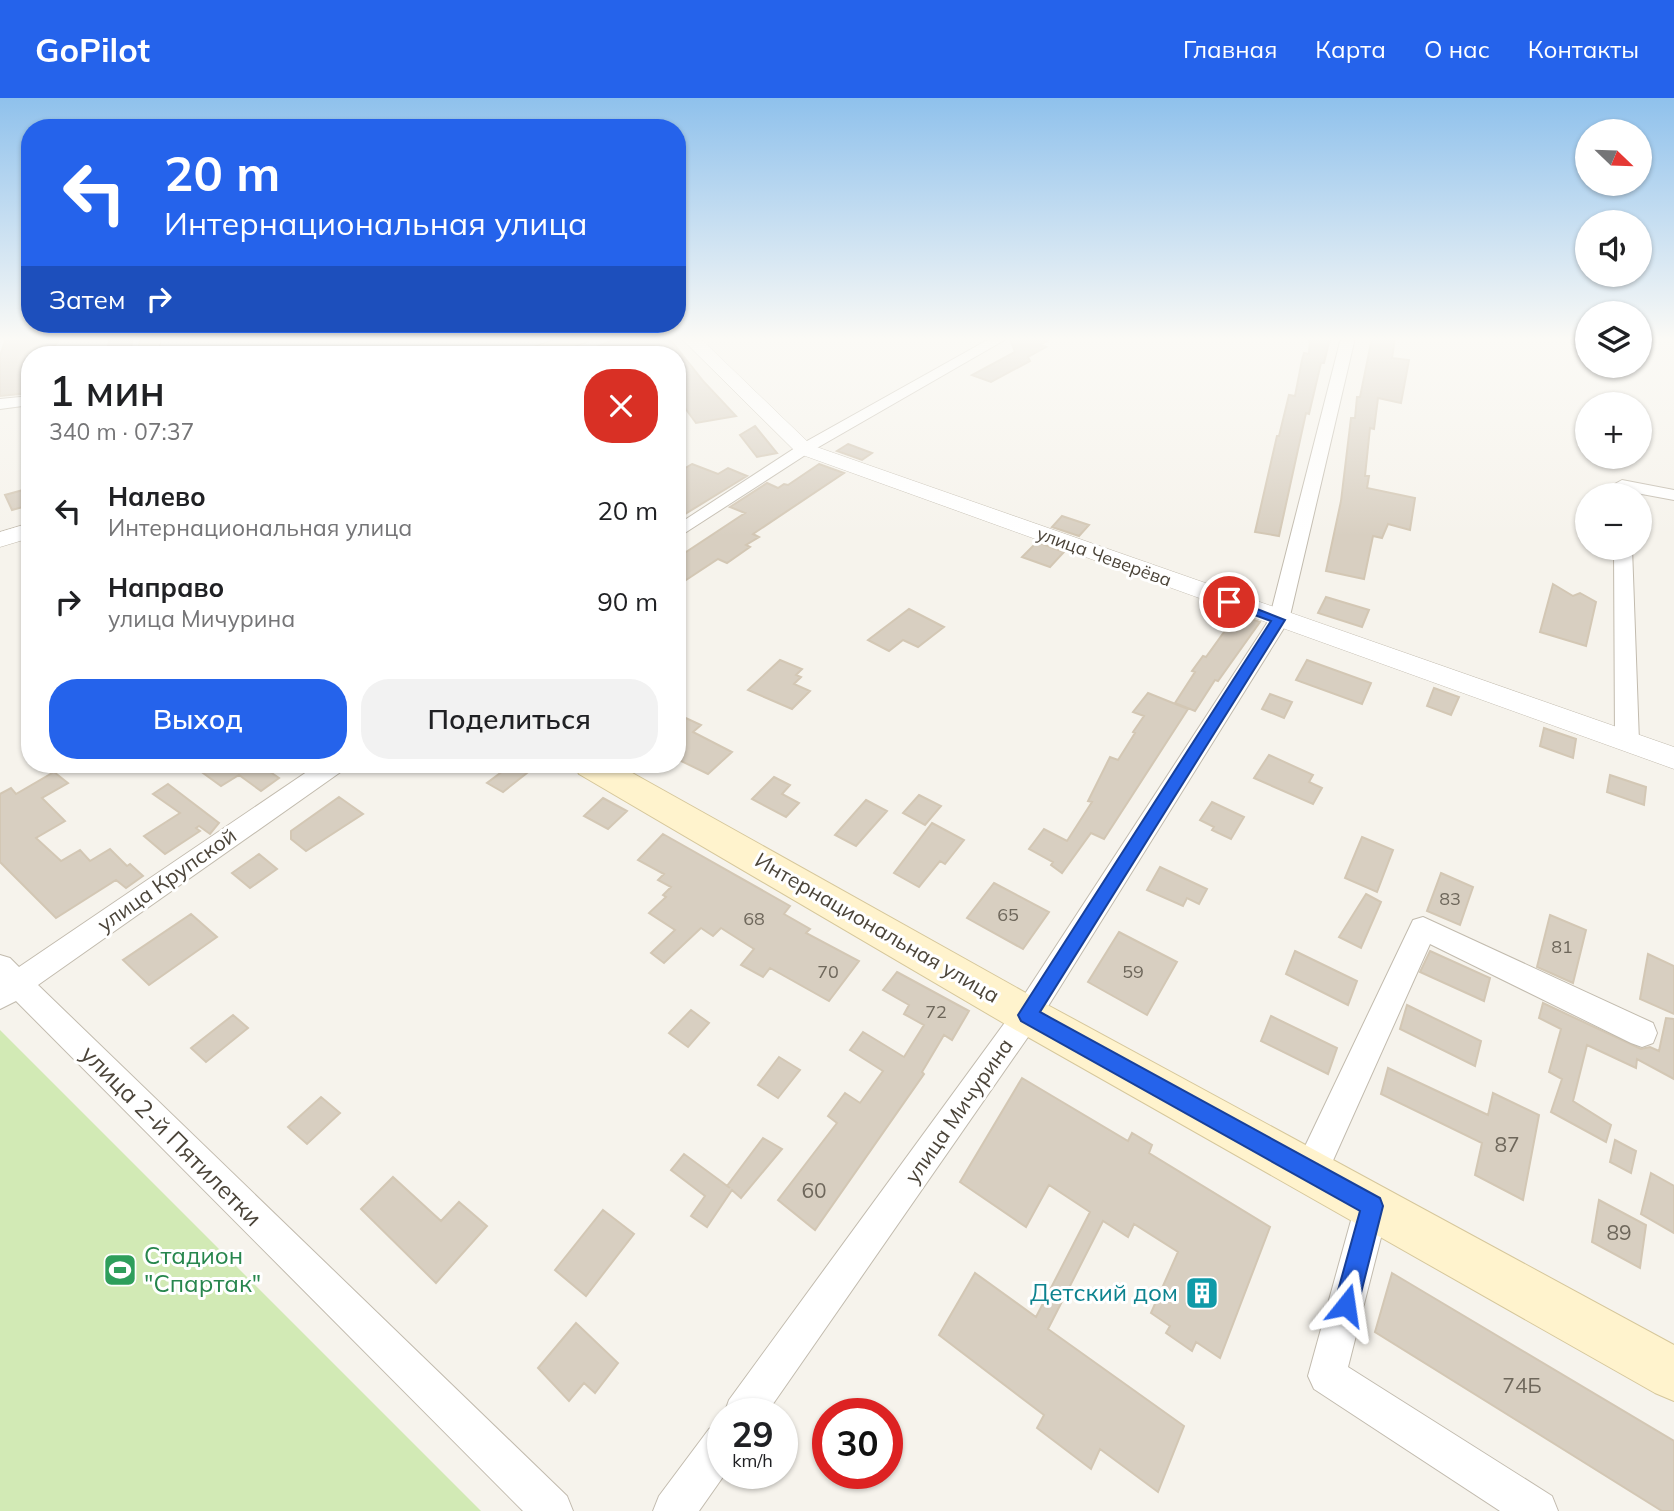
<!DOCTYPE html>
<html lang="ru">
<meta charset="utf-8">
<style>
:root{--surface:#fff;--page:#f2f2f2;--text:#202124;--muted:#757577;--accent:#2563eb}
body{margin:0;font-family:Mulish,sans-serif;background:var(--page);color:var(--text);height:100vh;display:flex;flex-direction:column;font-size:26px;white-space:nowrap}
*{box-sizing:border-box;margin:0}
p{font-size:23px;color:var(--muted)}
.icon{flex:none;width:38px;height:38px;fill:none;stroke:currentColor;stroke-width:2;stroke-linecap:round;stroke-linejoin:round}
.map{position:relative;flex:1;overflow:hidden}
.details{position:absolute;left:21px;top:248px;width:665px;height:427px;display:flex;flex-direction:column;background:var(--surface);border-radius:28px;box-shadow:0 2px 5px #0004}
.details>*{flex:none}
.top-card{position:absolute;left:21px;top:21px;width:665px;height:214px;border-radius:28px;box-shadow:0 2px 5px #0004;background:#2563eb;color:#fff;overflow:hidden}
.needle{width:46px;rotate:113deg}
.buttons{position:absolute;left:1575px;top:21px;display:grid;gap:14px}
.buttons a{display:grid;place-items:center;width:77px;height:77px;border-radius:50%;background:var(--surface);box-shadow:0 2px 5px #0004;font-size:35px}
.speed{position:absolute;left:707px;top:1300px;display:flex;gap:14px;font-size:35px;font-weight:700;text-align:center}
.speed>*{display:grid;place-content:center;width:91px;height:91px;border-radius:50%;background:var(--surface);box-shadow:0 2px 5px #0004;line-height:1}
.speed small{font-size:18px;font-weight:400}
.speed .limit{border:10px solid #d22;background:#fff;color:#111}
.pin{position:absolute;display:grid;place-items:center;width:60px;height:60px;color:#fff;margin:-30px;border:4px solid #fff;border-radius:50%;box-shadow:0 2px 7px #0007}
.me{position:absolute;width:77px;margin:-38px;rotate:15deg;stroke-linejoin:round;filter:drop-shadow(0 0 5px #0008)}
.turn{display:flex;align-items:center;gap:24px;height:147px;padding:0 28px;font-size:32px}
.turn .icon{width:91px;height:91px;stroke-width:2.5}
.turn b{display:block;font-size:49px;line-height:60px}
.then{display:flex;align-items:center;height:66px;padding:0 28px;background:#0003;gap:14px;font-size:26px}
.round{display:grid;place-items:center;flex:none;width:74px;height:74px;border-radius:28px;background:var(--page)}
.summary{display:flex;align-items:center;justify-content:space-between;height:119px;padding:0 28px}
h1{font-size:42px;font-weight:600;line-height:52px}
.cta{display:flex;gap:14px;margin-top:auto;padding:14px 28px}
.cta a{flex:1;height:80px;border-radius:28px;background:var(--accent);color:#fff;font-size:28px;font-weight:600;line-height:80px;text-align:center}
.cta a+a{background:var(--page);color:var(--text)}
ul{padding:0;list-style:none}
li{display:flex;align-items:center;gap:21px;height:91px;padding:0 28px}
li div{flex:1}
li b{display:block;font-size:26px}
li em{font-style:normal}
header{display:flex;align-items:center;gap:42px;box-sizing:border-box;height:98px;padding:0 35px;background:var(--accent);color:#fff}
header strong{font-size:33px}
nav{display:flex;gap:38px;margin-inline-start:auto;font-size:24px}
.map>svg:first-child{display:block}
</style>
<header>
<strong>GoPilot</strong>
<nav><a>Главная</a><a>Карта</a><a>О нас</a><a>Контакты</a></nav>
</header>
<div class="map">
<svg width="1674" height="1413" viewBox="0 0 1674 1413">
<rect width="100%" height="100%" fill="#f6f3ec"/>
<path fill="#d2eab5" d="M0,932l481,481h-481z"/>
<path fill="#d8cfc1" stroke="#d3c7b4" stroke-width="2" d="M6,240h55l-14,17h-17v38l-30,3v-40z
M110,240h23l-3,17h-24z
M618,240h51l35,44 32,34 -40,7 -19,-26v-42h-100z
M1018,240h34l-12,7 6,2 -18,10 2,4 -39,21 -19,-7 43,-23 -5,-13z
M1310,240h20l-6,25h-3l-12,51 -3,-1 -27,123 -24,-4 22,-96h2l10,-41 6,1 7,-36 2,-7 5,1z
M1372,240h23l-3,20 17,2 -8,43 -23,-5 -4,31 -4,-1 -5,48h4l-2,12 48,10 -5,32 -22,-6 -6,14 -9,-2 -9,43 -38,-8 15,-70 10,-83h4l2,-21h3z
M755,328l22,27 -20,4 -17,-22z
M848,346l24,9 -10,7 -25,-9z
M692,366l26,10 10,-6 19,8 -70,43v-46z
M819,366l25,9 -91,61 6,3 -13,8 4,2 -23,16 -9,-4 -41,27v-28l68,-45 -15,-6 37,-24 11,5 6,-4 4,1z
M23,392l7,15 -18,5 -7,-15z
M1062,418l27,9 -10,11 -27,-9z
M1037,444l27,10 -14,15 -28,-10z
M1553,486l20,12 7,-3 16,9 -10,44 -46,-14z
M1326,499l43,13 -7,17 -44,-14z
M909,511l35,18 -26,20 -15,-7 -14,11 -21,-11z
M1237,516l23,8 -42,59 -3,-1 -20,31 -20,-8 20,-31 -3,-1 11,-15 3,1z
M780,562l22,9 -6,6 5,2 -7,7 16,7 -18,18 -44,-19z
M1307,562l64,23 -9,21 -66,-24z
M1434,590l25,9 -8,18 -24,-9z
M1148,595l40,16 -84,130 -13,-6 -29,40 -11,-8 2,-3 -24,-13 15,-20 23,12 25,-39 -4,-1 22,-44 8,3 17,-27 -2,-1 11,-16 -11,-4z
M1270,596l22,8 -8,16 -22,-9z
M677,616l24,11 -8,7 39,20 -24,22 -31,-15z
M1544,630l32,11 -3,19 -33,-12z
M1269,657l44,20 -4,7 13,6 -9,16 -59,-26z
M192,667h68l19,13 -18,13 -22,-16 -18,11z
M511,667l16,8 -24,19 -16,-9z
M54,674l14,11 -26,15 23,23 -29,17 25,23 19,-11 10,11 20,-12 17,17 3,-2 13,12 -17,12 -10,-8 -60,38 -56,-56v-68l11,-6 5,6z
M1610,677l36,12 -2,18 -37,-13z
M774,679l16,8 -8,9 17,9 -13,14 -34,-18z
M168,686l51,39 -9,11 -11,-8 -3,2 4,3 -35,23 -21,-18 36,-23 -27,-19z
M919,697l22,11 -16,19 -22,-12z
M339,699l24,17 -57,37 -15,-12v-8z
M603,700l24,13 -19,18 -24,-13z
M866,702l21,11 -31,35 -21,-11z
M1212,704l32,15 -13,22 -19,-9 2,-3 -14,-7z
M932,725l32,17 -19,24 -5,-3 -21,26 -25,-14z
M663,736l127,72 -6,8 26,15 -4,4 53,28 -30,40 -59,-33 -7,9 -22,-12 13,-16 -33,-21 -8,8 -12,-8 -37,35 -13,-10 24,-23 -26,-17 17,-16 -3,-2 8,-8 -13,-7 6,-6 -26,-14z
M1362,739l31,13 -16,42 -32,-14z
M259,756l18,15 -27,19 -18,-15z
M1160,769l47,22 -8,15 -12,-6 -4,8 -36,-16z
M1441,775l32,14 -13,38 -33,-14z
M994,785l55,29 -26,37 -56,-31z
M1366,796l15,8 -20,46 -22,-11z
M191,816l26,23 -68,48 -26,-25z
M1550,817l36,15 -13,53 -36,-16z
M1119,834l58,30 -30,53 -59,-33z
M1295,853l62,30 -9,24 -62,-31z
M1430,853l60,27 -6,23 -64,-29z
M1648,856l26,12v48l-34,-15z
M897,874l72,39 -17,29 -8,-5 -22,37 2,2 -109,156 -37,-30 59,-77 -9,-7 17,-23 15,10 23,-32 -33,-21 13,-18 41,25 20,-32 -20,-11 5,-9 -26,-15z
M1543,905l98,46 9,-2 9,4 7,-33 8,1v60l-37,-20 -1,9 -49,-23 -14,56 38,24 -5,17 -55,-30 11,-33 -13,-7 12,-43 -22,-11z
M1407,907l74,36 -6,25 -75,-37z
M691,912l18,13 -21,24 -19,-14z
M233,917l15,13 -42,34 -15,-14z
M1271,918l66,32 -9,26 -67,-33z
M779,959l21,13 -22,28 -20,-13z
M1388,970l100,47 5,-22 46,22 -16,85 -48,-25 7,-32 -101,-49z
M1022,980l106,63 4,-8 20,12 -3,8 121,74 -50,131 -24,-16 -4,9 -26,-18 4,-7 -19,-13 27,-61 -44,-28 -6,13 -25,-16 -55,108 136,97 -26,66 -58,-43 -9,20 -54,-41 7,-13 -105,-80 36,-62 61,44 54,-105 -41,-27 -23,42 -66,-45z
M321,999l19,16 -33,31 -19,-17z
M763,1040l19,11 -41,49 -9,-8 -25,37 -16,-11 14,-20 -34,-26 13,-16 46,34 -3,-2z
M1615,1042l21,11 -5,22 -21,-11z
M1651,1075l23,13v47l-33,-19z
M393,1079l48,44 18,-19 28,24 -51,57 -75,-74z
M1599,1102l47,25 -6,43 -48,-26z
M603,1112l31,24 -48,62 -31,-26z
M1392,1175l282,168v70h-12l-287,-179z
M576,1225l42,40 -23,30 -11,-10 -15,18 -31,-33z"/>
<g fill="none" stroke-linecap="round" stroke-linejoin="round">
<defs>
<path id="minor" d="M991,240h17l-198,114 -133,86v-13l121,-79z
M1341,240h14l-66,282 -252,404 -271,390h-42l5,-14 288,-394 252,-386z
M1571,240h14l-3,6h-10z
M30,298v9l-30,4v-10z
M1622,382l52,10v10l-43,-8 -1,3h-16l-1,-10z
M1614,450h18l7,194 -4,6 -8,2 -8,-2 -4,-6z
M317,667h29l-4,6 -304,214 529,511 6,15h-50l-507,-510 -16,8v-54l10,3 9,9z
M1423,819l230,106 4,10 -4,10 -11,4 -11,-4 -201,-99 -108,241 -12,5 -12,-5 -5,-12 5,-12 115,-241z
M1372,1091l12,5 5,12 -41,161 204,129 6,15h-58l-186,-122 -6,-13 47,-170 5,-12z
M723,1325v51h2l-26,37h-46l6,-15 50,-67z"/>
<path id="tertiary" d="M681,240h19l111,107 863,302v22l-877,-316z
M30,425v15l-30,9v-15z"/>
<path id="secondary" d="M141,240h20l-4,17h-20z
M560,240h29l-3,4 -38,13h-28l3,-4z
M574,667h44l424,237 632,343v56l-19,-8 -643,-365 -433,-254z"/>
</defs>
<use href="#minor" stroke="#c2bbae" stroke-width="2"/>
<use href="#tertiary" stroke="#c2bbae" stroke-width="1"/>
<use href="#secondary" stroke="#d6c79b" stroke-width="2"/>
<use href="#minor" fill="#fff" fill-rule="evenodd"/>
<use href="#tertiary" fill="#fff" fill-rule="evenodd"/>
<use href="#secondary" fill="#fff3cd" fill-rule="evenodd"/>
</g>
<linearGradient id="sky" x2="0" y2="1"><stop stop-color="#8fc1ec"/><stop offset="0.55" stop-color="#fbfaf6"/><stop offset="1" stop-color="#fbfaf6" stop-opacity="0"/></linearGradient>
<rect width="1674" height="438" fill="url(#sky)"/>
<path fill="#2563eb" stroke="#184099" stroke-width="2" d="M1229,500l56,22 -245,392 340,186 3,8 -25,99 -4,8 -8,4 -9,-4 -3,-8 26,-94 -339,-190 -3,-6 253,-394 -47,-17 -2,-2z"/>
<defs>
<symbol id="stadium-square" viewBox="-11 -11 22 22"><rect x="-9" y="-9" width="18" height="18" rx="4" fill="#2e9e5b" stroke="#fff"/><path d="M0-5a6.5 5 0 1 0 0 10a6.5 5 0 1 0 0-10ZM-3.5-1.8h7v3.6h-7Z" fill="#fff"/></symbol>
<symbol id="building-square" viewBox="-11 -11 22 22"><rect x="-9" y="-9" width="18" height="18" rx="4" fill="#0f9aa8" stroke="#fff"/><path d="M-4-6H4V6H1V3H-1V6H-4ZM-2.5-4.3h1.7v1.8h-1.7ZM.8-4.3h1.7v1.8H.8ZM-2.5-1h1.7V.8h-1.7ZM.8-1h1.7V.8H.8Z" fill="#fff"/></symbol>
</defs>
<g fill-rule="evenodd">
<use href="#stadium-square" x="101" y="1153" width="38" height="38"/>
<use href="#building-square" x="1183" y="1176" width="38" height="38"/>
</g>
<g text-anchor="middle" stroke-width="6" stroke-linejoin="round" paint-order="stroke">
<g font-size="18" fill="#4b4439" stroke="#fff">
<text transform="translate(1104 459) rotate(20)" y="6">улица Чеверёва</text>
</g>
<g font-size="18" fill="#6e675b">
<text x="1450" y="807">83</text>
<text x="1008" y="823">65</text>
<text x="754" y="827">68</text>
<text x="1562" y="855">81</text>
<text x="828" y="880">70</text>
<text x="1133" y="880">59</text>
<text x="936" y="920">72</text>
</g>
<g font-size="21" fill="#4b4439" stroke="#fff">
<text transform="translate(167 782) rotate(-35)" y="7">улица Крупской</text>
<text transform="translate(877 830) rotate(30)" y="7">Интернациональная улица</text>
<text transform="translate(959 1013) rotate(-55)" y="7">улица Мичурина</text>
</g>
<g font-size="21" fill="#6e675b">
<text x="1507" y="1054">87</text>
<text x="814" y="1100">60</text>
<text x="1619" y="1142">89</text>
<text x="1522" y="1295">74Б</text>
</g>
<g font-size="24" fill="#4b4439" stroke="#fff">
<text transform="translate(171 1038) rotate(45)" y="8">улица 2-й Пятилетки</text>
</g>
<g font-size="24" fill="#27864d" stroke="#fff" text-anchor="start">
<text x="144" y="1166">Стадион<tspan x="144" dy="28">"Спартак"</tspan></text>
</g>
<g font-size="24" fill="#0d838f" stroke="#fff" text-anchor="end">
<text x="1178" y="1203">Детский дом</text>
</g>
</g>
</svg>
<div class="buttons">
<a><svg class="needle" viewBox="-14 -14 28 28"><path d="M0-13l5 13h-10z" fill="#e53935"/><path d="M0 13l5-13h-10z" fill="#757577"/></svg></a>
<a><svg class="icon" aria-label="sound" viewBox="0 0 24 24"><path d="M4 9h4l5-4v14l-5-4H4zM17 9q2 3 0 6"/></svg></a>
<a><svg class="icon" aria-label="layers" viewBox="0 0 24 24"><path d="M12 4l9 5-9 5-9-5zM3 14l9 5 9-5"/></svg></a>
<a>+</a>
<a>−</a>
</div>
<div class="speed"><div>29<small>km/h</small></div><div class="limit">30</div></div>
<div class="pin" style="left:1229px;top:504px;background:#d93025"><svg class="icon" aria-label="arrive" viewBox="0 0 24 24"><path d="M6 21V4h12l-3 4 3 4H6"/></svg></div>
<svg class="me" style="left:1346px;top:1207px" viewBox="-20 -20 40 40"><path d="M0-17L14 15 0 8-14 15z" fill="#2563eb" stroke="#fff" stroke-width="4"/></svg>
<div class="top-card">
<div class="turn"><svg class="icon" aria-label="left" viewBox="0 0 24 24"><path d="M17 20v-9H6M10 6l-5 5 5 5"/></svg><div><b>20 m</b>Интернациональная улица</div></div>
<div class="then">Затем<svg class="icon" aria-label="right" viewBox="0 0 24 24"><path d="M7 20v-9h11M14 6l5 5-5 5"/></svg></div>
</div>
<section class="details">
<div class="summary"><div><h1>1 мин</h1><p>340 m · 07:37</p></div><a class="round" style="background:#d93025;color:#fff"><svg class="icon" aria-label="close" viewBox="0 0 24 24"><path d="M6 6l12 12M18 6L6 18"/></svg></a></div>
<ul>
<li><svg class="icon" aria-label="left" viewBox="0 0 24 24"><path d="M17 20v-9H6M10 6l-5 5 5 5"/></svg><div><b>Налево</b><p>Интернациональная улица</p></div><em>20 m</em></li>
<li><svg class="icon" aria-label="right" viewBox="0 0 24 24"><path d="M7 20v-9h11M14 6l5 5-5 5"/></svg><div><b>Направо</b><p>улица Мичурина</p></div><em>90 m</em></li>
</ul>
<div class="cta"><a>Выход</a><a>Поделиться</a></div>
</section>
</div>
